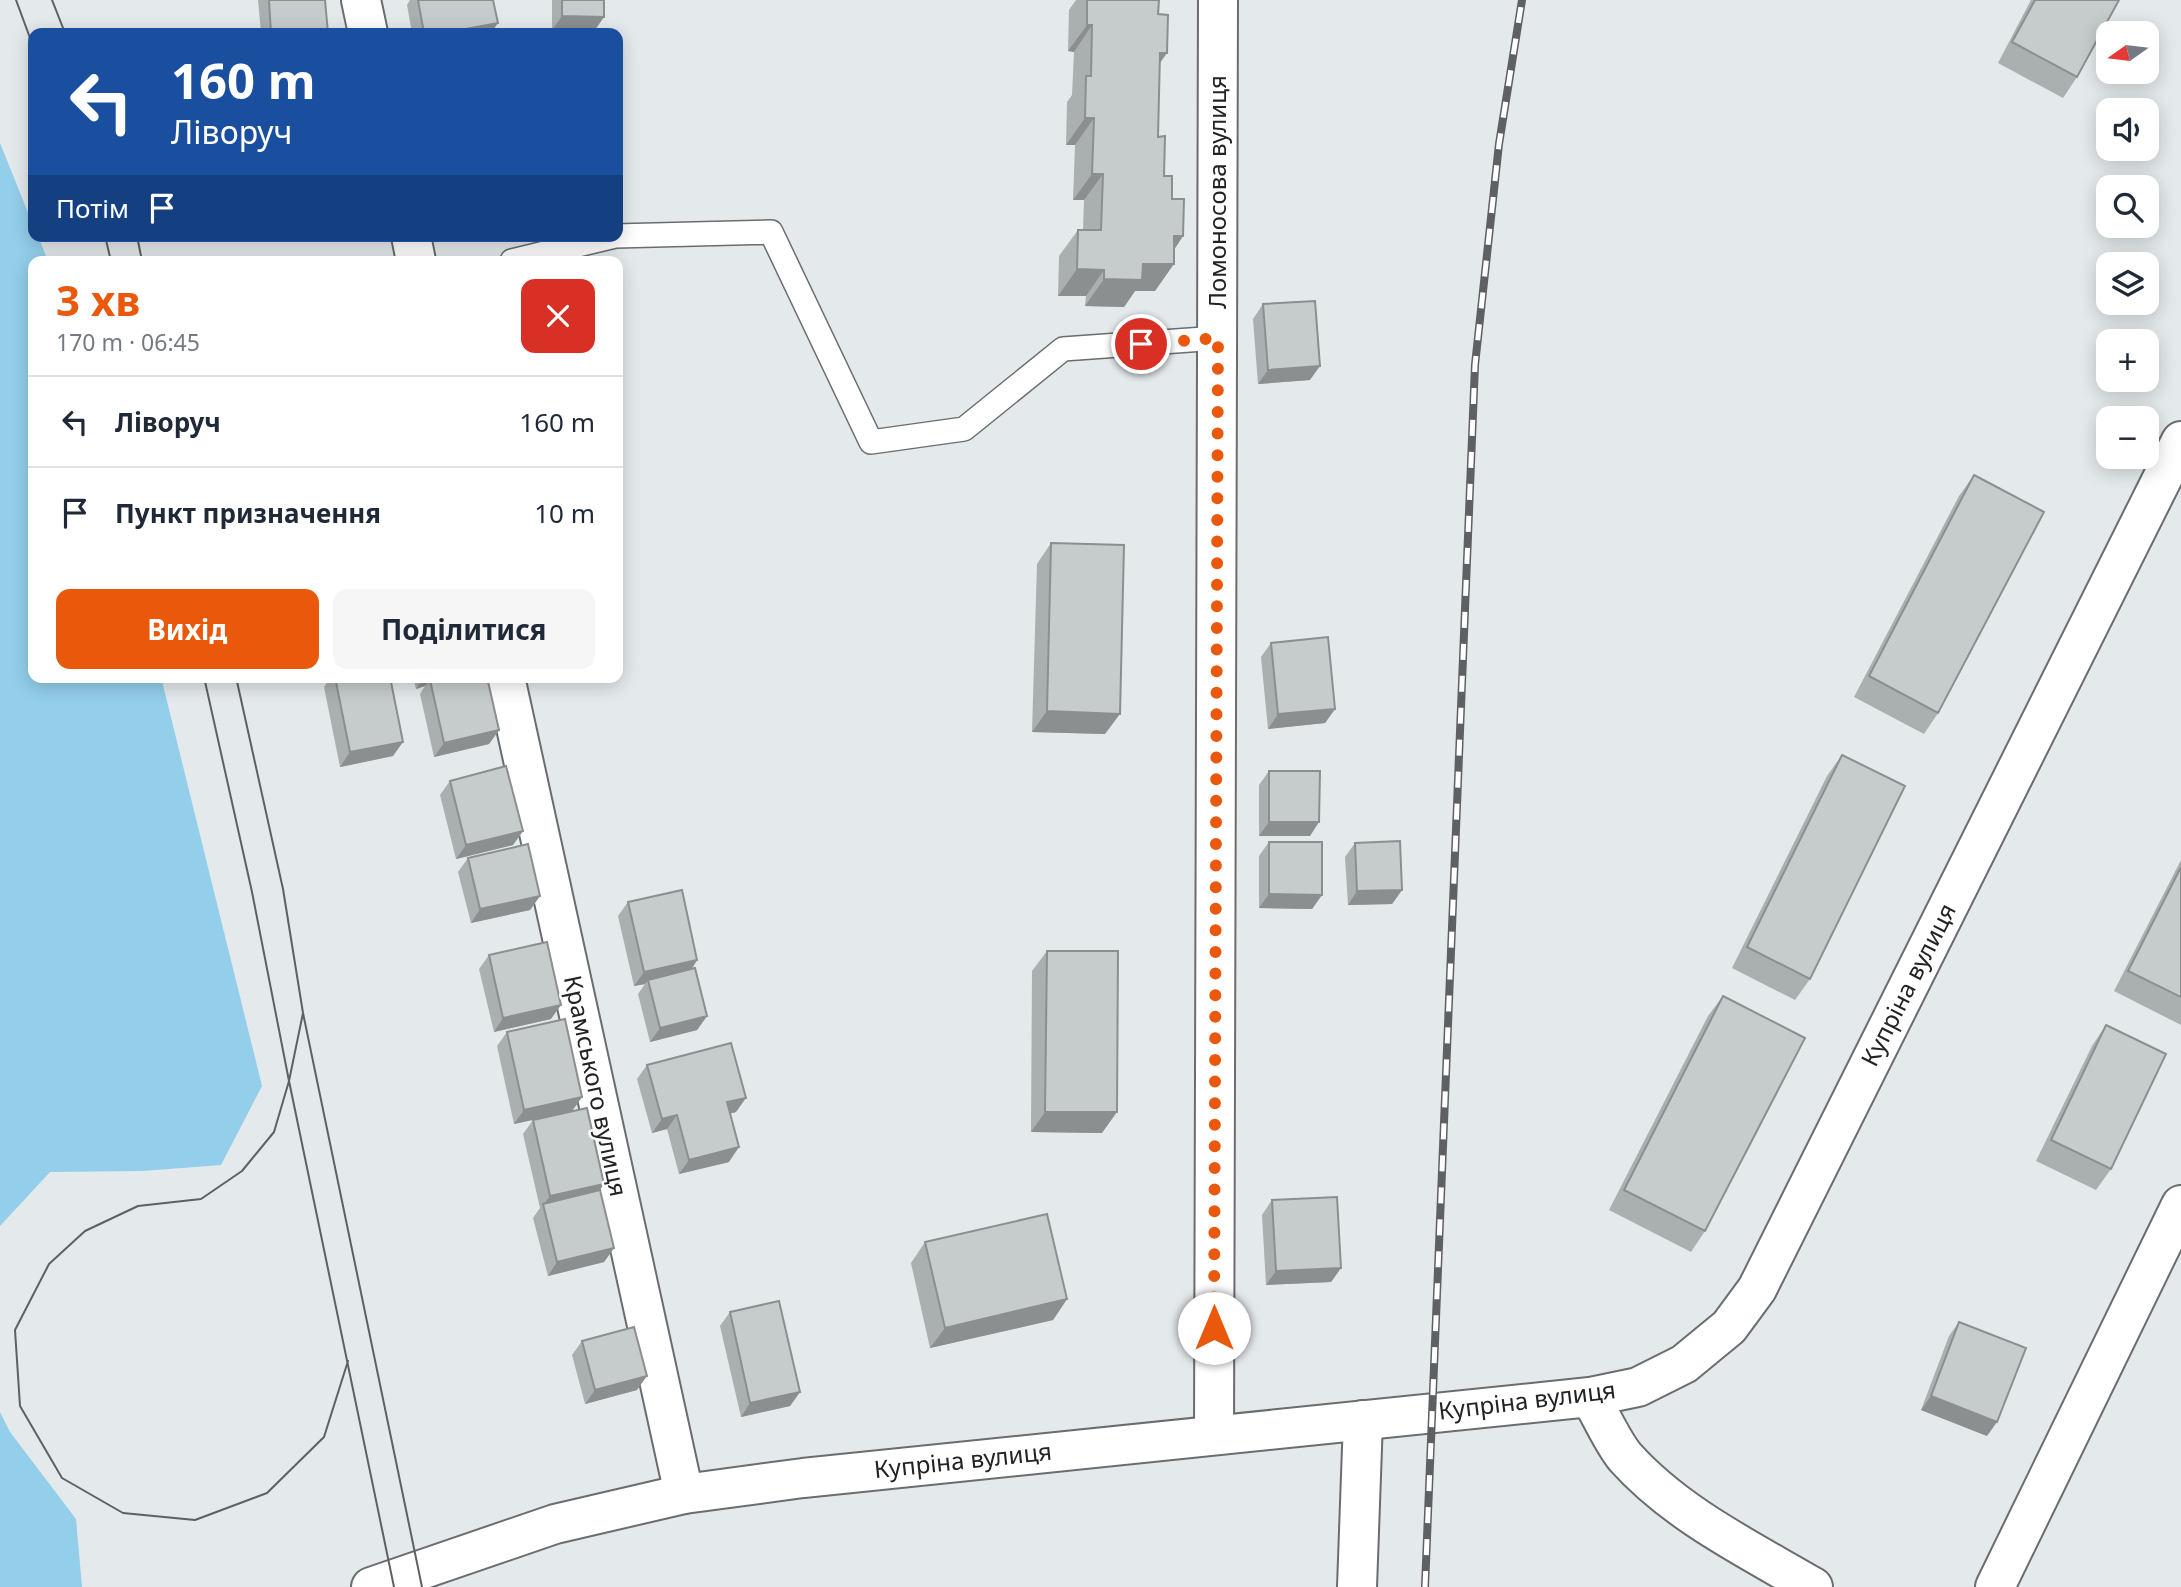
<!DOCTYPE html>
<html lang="uk">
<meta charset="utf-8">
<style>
:root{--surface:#fff;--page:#f6f6f7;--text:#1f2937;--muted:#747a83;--line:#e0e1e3;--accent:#ea580c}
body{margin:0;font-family:"Noto Sans",sans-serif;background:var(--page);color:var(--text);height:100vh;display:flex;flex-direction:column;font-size:26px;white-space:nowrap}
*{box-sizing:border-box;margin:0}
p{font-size:23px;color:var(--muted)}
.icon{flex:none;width:38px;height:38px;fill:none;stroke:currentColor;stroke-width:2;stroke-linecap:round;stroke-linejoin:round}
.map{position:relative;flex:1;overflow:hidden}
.side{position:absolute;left:28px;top:256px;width:595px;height:427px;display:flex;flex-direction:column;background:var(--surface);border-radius:14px;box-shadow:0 4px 18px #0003}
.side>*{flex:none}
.banner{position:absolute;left:28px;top:28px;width:595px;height:214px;border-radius:14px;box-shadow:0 4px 18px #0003;background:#1a4fa0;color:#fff;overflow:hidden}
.needle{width:46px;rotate:256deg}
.buttons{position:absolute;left:2096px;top:21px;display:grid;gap:14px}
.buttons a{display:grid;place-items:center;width:63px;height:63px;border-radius:14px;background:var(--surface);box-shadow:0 4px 18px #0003;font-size:35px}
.pin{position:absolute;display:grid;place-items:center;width:60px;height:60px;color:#fff;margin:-30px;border:4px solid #fff;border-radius:50%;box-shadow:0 2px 7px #0007}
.me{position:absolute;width:77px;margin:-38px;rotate:0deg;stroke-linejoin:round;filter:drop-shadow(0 0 5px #0008)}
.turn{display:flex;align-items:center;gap:24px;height:147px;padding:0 28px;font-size:32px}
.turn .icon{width:91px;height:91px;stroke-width:2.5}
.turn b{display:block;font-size:49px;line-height:60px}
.then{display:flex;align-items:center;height:66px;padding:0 28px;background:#0003;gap:14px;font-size:26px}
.round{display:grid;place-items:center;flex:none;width:74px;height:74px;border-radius:14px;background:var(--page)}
.headline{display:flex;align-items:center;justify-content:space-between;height:119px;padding:0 28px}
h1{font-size:42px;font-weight:700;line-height:52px;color:var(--accent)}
.button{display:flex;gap:14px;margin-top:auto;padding:14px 28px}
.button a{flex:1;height:80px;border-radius:14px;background:var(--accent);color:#fff;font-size:28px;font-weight:700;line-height:80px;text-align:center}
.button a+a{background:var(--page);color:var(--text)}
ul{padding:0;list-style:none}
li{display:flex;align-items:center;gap:21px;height:91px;padding:0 28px;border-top:2px solid var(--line)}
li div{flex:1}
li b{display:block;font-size:26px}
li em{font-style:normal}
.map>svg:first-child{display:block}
</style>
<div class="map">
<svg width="2181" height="1587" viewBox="0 0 2181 1587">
<rect width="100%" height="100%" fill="#e4e9eb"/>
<path fill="#93ceea" d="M0,143l33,82v11h5l10,25h-15v416h128l101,409 -41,79 -79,6 -92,1 -50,54z
M0,1412l10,20 66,87 6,68h-82z"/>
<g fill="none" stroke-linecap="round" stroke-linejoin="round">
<defs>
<path id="lane" d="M512,261l103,-25 156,-4 100,210 93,-13 99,-80 155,-11"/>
<path id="street" d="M361,0l7,33
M411,236l5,25
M505,677l179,817
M1214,1435l4,-1435
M1357,1587l6,-167
M1995,1587l186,-382"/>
<path id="secondary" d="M1590,1397c11,18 22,44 35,60 51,57 123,92 188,130
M371,1587l184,-63 129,-30 119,-16 787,-81 48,-10 46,-23 45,-37 28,-38 424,-848"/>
</defs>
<use href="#lane" stroke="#696d6f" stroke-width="26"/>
<use href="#street" stroke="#696d6f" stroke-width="42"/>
<use href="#secondary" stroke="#696d6f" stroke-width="42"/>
<use href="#lane" stroke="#fff" stroke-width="23"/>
<use href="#street" stroke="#fff" stroke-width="38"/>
<use href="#secondary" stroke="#fff" stroke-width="38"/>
<path stroke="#5e6163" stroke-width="2" d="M16,0l17,46
M52,0l13,33
M105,236l6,25
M137,236l5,25
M204,677l48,215 37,189 105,506
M236,677l47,212 20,124 119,574
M303,1013l-14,68 -15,51 -32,39 -41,28 -63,7 -53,25 -36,33 -34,66 5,76 42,72 61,35 72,7 72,-27 57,-56 24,-76"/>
<defs>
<path id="rail" d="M1425,1587l50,-1222 24,-221 23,-144"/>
</defs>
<use href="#rail" stroke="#5e6163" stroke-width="8"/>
<use href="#rail" stroke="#fff" stroke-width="5" stroke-dasharray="16" stroke-linecap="butt"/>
</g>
<path fill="#aaafaf" d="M258,0h67l3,33h-67z
M410,0h83l-3,33h-78l-5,-28z
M552,0h52v17l-10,14 -42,-1z
M1076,0h83l1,62 -2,75 6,39 19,60 -9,14 -19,41h-20l-11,16 -39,-1 1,-10h-28l1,-40 19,-26h5l1,-30h-11l2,-55h-9l1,-43 5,-7 2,-43 -6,-1 1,-41z
M2031,0h88l-42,77 -14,21 -65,-35z
M1263,304l47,76 -52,4 -5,-65z
M1974,475l-36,238 -14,21 -70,-37 105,-201z
M1051,543l54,191 -73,-2 5,-168z
M1271,643l64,66 -10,14 -57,6 -7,-72z
M331,677h59l3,79 -53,11 -16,-80z
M413,677h74l12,53 -10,14 -55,13 -14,-63 5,-8 -9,3z
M1842,755l-32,224 -15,21 -63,-32 95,-192z
M1269,771l41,65h-51v-51z
M450,781l73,50 -10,14 -57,14 -16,-64z
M1269,842l53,53 -10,14 -53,-1v-52z
M1355,843l47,47 -10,14 -44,1 -3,-48z
M468,858l72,38 -10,14 -59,13 -13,-51z
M2181,860v165l-67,-34z
M628,902l69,58 -5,9 15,47 -10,14 -47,12 -12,-48 7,-10 -11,2 -16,-70z
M1047,951l55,182 -71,-1 1,-161z
M489,955l62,64 -57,13 -15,-63z
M1723,996l-18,235 -14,21 -82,-42 99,-194z
M2106,1025l5,144 -15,21 -60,-29 56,-115z
M507,1032l75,65 -10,14 32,73 -4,6 14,58 -10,14 -56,14 -15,-58 7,-10 -17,-74 10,-14 -19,4 -17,-78z
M647,1065l89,47 -6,1 -1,49 -50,12 -12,-45 -15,4 -15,-54z
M1272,1200l69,68 -10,14 -65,3 -4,-70z
M925,1242l142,57 -14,21 -123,28 -19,-85z
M730,1312l70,80 -10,14 -49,11 -21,-91z
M1959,1322l28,114 -66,-26 28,-74z
M582,1341l55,49 -52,14 -13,-49z"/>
<path fill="#8b8f8f" d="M562,16l42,1 -10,14 -42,-1z
M498,23l-7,10h-47z
M1087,25h5l-18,27 -6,-1z
M1160,53h7l-19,27z
M1085,118h9l-19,27h-9z
M1092,174h11l-19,26h-11z
M1174,236h9l-18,27z
M1143,264h31l-19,27h-20l-11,16 -39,-1 19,-27z
M1077,269l27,1 -18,26h-28z
M1320,366l-10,14 -52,4 10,-14z
M424,677h36l-30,3 -5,6 -9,3z
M1335,709l-10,14 -57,6 10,-15z
M1047,711l73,3 -15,20 -73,-2z
M499,730l-10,14 -55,13 10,-14z
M403,742l-10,14 -53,11 10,-15z
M1269,822h50l-9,14h-51z
M523,831l-10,14 -57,14 10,-14z
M1402,890l-10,14 -44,1 9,-14z
M1269,894l53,1 -10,14 -53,-1z
M540,896l-10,14 -59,13 9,-14z
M697,960l-9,14 -40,6 -3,4 -11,2 10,-14z
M561,1005l-10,14 -57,13 9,-14z
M707,1016l-10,14 -47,12 10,-14z
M582,1097l-10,14 -58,13 10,-14z
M746,1098l-10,14 -19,5 10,-15z
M1045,1112h72l-15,21 -71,-1z
M677,1115l-10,14 -15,4 10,-14z
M739,1147l-10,15 -50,12 10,-14z
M604,1184l-10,14 -51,7 7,-9z
M614,1248l-10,14 -56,14 9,-14z
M1341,1268l-10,14 -65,3 10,-14z
M1067,1299l-14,21 -123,28 15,-20z
M647,1376l-10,14 -52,14 10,-14z
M800,1392l-10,14 -49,11 9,-14z
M1931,1396l66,26 -10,14 -66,-26z"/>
<path fill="#c6cccc" stroke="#8b8f8f" stroke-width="2" d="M269,0h56l3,33h-57z
M418,0h75l5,23 -54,10h-20z
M562,0h42v17l-42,-1z
M1087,0h72l-1,14 10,1 -1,38h-7l-2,84 7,-1 -1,40h8v23h12l-1,37h-9v28h-31l-1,16 -38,-1v-9l-27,-1 1,-39h23l2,-56h-11l2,-56h-9l1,-42h5l1,-51h-5z
M2035,0h84l-42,77 -65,-35z
M1315,301l5,65 -52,4 -5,-66z
M1974,475l70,37 -106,201 -69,-37z
M1051,543l73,2 -4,169 -73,-3z
M1328,637l7,72 -57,5 -7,-71z
M335,677h55l13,65 -53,10z
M442,677h45l12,53 -55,13 -14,-63z
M1842,755l63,31 -95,193 -63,-32z
M506,766l17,65 -57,14 -16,-64z
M1269,771h51l-1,51h-50z
M1400,841l2,49 -45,1 -2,-48z
M1269,842h53v53l-53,-1z
M528,844l12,52 -60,13 -12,-51z
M2181,867v130l-53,-26z
M682,890l15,70 -53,12 -16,-70z
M547,942l14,63 -58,13 -14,-63z
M1047,951h71l-1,161h-72z
M695,968l12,48 -47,12 -12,-48z
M1723,996l82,42 -100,193 -81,-41z
M565,1019l17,78 -58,13 -17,-78z
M2106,1025l60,29 -55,115 -60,-29z
M731,1043l15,55 -19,4 12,45 -50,13 -12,-45 -15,4 -15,-54z
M587,1108l17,76 -54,12 -17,-76z
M600,1190l14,58 -57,14 -14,-58z
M1337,1197l4,71 -65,3 -4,-71z
M1047,1214l20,85 -122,29 -20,-86z
M779,1301l21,91 -50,11 -20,-91z
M1959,1322l67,26 -29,74 -66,-26z
M634,1327l13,49 -52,14 -13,-49z"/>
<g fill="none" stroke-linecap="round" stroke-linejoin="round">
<path stroke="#ea580c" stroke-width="12" stroke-dasharray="0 21.6" d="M1141,344l77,-6 -4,990"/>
</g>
<g text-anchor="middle" stroke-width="5" stroke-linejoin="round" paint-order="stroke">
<g font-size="24" fill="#212324" stroke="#fff">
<text transform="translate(1218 192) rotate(-90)" y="8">Ломоносова вулиця</text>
<text transform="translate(1909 985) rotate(-63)" y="8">Купріна вулиця</text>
<text transform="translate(595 1086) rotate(78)" y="8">Крамського вулиця</text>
<text transform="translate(1527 1401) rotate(-7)" y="8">Купріна вулиця</text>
<text transform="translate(963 1461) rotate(-6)" y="8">Купріна вулиця</text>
</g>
</g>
</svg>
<div class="buttons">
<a><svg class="needle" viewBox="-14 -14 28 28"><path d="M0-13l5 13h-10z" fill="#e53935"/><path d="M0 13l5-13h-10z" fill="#747a83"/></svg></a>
<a><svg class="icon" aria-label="sound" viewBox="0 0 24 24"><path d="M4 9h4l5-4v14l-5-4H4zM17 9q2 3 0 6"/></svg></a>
<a><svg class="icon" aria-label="search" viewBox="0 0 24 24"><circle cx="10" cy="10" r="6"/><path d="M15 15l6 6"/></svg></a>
<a><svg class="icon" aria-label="layers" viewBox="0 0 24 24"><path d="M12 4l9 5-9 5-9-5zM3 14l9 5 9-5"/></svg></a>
<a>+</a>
<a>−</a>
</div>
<div class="pin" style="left:1141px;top:344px;background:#d93025"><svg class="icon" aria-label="arrive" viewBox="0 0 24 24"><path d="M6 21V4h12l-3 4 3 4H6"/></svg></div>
<svg class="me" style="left:1214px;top:1328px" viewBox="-20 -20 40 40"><circle r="19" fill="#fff"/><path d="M0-13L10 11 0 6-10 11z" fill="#ea580c"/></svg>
<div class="banner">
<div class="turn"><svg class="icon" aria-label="left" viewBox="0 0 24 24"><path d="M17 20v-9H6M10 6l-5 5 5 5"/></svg><div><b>160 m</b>Ліворуч</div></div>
<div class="then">Потім<svg class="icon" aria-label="arrive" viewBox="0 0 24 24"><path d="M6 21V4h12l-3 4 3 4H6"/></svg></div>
</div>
<section class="side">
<div class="headline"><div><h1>3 хв</h1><p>170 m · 06:45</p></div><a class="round" style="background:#d93025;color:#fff"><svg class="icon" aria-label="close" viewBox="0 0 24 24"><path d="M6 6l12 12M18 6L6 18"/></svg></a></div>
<ul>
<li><svg class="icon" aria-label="left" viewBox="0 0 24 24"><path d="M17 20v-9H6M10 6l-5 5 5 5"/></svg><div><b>Ліворуч</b></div><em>160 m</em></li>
<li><svg class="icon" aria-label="arrive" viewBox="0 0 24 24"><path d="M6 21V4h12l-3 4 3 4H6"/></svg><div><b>Пункт призначення</b></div><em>10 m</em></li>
</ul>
<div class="button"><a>Вихід</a><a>Поділитися</a></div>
</section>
</div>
